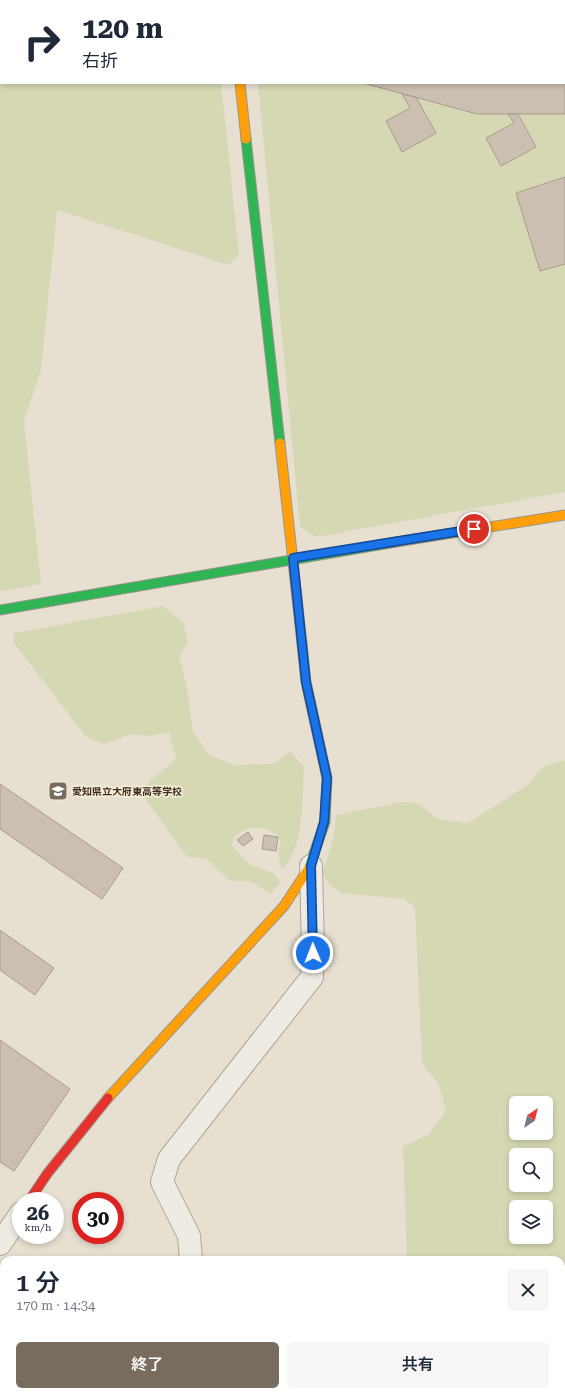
<!DOCTYPE html>
<html lang="ja">
<meta charset="utf-8">
<style>
:root{--surface:#fff;--page:#f6f6f7;--text:#1f2937;--muted:#747a83;--accent:#786c5e}
body{margin:0;font-family:"Roboto Serif","Noto Sans JP",serif;background:var(--page);color:var(--text);height:100vh;display:flex;flex-direction:column;font-size:15px;white-space:nowrap}
*{box-sizing:border-box;margin:0}
p{font-size:13px;color:var(--muted)}
.icon{flex:none;width:22px;height:22px;fill:none;stroke:currentColor;stroke-width:2;stroke-linecap:round;stroke-linejoin:round}
.map{position:relative;flex:1;overflow:hidden}
.details{position:absolute;left:0px;top:1256px;width:565px;height:140px;display:flex;flex-direction:column;background:var(--surface);border-radius:12px 12px 0 0;box-shadow:0 2px 6px #0003}
.details>*{flex:none}
.hud{position:absolute;left:0px;top:0px;width:565px;height:84px;box-shadow:0 2px 6px #0003;background:#fff;color:var(--text);overflow:hidden}
.needle{width:26px;rotate:35deg}
.fabs{position:absolute;left:509px;top:1096px;display:grid;gap:8px}
.fabs a{display:grid;place-items:center;width:44px;height:44px;border-radius:6px;background:var(--surface);box-shadow:0 2px 6px #0003;font-size:20px}
.speed{position:absolute;left:12px;top:1192px;display:flex;gap:8px;font-size:20px;font-weight:700;text-align:center}
.speed>*{display:grid;place-content:center;width:52px;height:52px;border-radius:50%;background:var(--surface);box-shadow:0 2px 6px #0003;line-height:1}
.speed small{font-size:10px;font-weight:400}
.speed .limit{border:6px solid #d22;background:#fff;color:#111}
.pin{position:absolute;display:grid;place-items:center;width:34px;height:34px;color:#fff;margin:-17px;border:2px solid #fff;border-radius:50%;box-shadow:0 1px 4px #0007}
.me{position:absolute;width:44px;margin:-22px;rotate:359deg;stroke-linejoin:round;filter:drop-shadow(0 0 3px #0008)}
.turn{display:flex;align-items:center;gap:14px;height:84px;padding:0 16px;font-size:18px}
.turn .icon{width:52px;height:52px;stroke-width:2.5}
.turn b{display:block;font-size:28px;line-height:34px}
.round{display:grid;place-items:center;flex:none;width:42px;height:42px;border-radius:6px;background:var(--page)}
.head{display:flex;align-items:center;justify-content:space-between;height:68px;padding:0 16px}
h1{font-size:24px;font-weight:600;line-height:30px}
.primary-button{display:flex;gap:8px;margin-top:auto;padding:8px 16px}
.primary-button a{flex:1;height:46px;border-radius:6px;background:var(--accent);color:#fff;font-size:16px;font-weight:600;line-height:46px;text-align:center}
.primary-button a+a{background:var(--page);color:var(--text)}
.map>svg:first-child{display:block}
</style>
<div class="map">
<svg width="565" height="1396" viewBox="0 0 565 1396">
<rect width="100%" height="100%" fill="#e7e0d1"/>
<path fill="#d6d7b3" fill-rule="evenodd" d="M0,0h213v1h-212v82h220l18,171 -10,11 -172,-55 -16,160 -17,51 17,163 -41,7z
M250,0h315v492l-249,45 -16,-10 -42,-444h306v-82z
M163,606l21,18 4,18 -9,14 8,32 6,44 16,23 26,10 37,-1 19,-12 13,15c-1,24 -1,65 -11,86 -2,5 -5,9 -8,14l-4,1 -3,-16 3,-10 -3,-7c-19,-9 -25,-12 -44,2l-2,9 18,19 23,8 7,9 -10,12 -14,-10 -9,-3h-17l-24,-22 -19,-2 -45,-63 9,-14 25,-21 -7,-27 -19,4 -20,-2 -26,10 -18,-7 -72,-94v-10z
M565,760v636h-153v-4h149v-132h-154l-4,-114 25,-11 18,-24 -7,-26 -17,-22 -7,-155 -10,-9 -63,-6 -13,-9 -7,-10c7,-20 13,-38 14,-59l66,-13 17,2 19,15 30,4 61,-39 13,-17zM516,1103h30v30h-30zM516,1155h30v30h-30zM516,1207h30v30h-30z"/>
<path fill="#cbbfb2" stroke="#a89c90" d="M363,83h202v31h-88z
M402,94l14,3 20,36 -34,19 -16,-31 24,-13z
M508,114h10l18,33 -35,19 -15,-28 28,-15z
M565,177v87l-25,7 -24,-78z
M0,784l123,84 -21,31 -102,-70z
M248,832l5,7 -10,7 -6,-6z
M264,835l14,2 -2,14 -14,-2z
M0,930l54,38 -19,27 -35,-25z
M0,1040l70,49 -56,82 -14,-9z"/>
<g fill="none" stroke-linecap="round" stroke-linejoin="round">
<defs>
<path id="street" d="M231,0v1
M0,1244l21,-31
M191,1260l-2,-24 -27,-54 7,-23 143,-182 1,-24 -2,-87
M13,1396l2,-4"/>
<path id="fast" d="M246,139l34,304
M0,610l396,-68
M302,644l4,38 21,96 -2,44 -16,46"/>
<path id="slow" d="M240,83l6,56
M280,443l22,201
M396,542l169,-27
M108,1098l176,-192 25,-38"/>
<path id="jam" d="M29,1201l18,-27 61,-76"/>
</defs>
<use href="#street" stroke="#ada599" stroke-width="24"/>
<use href="#fast" stroke="#9c958a" stroke-width="11"/>
<use href="#slow" stroke="#9c958a" stroke-width="11"/>
<use href="#jam" stroke="#9c958a" stroke-width="11"/>
<use href="#street" stroke="#efebe3" stroke-width="22"/>
<use href="#fast" stroke="#30b455" stroke-width="9"/>
<use href="#slow" stroke="#ff9f0a" stroke-width="9"/>
<use href="#jam" stroke="#e5322d" stroke-width="9"/>
</g>
<g fill="none" stroke-linecap="round" stroke-linejoin="round">
<defs>
<path id="route" d="M313,953l-2,-87 13,-44 3,-44 -21,-96 -13,-124 181,-29"/>
</defs>
<use href="#route" stroke="#114b97" stroke-width="10"/>
<use href="#route" stroke="#1a73e8" stroke-width="7"/>
</g>
<defs>
<symbol id="school-square" viewBox="-11 -11 22 22"><rect x="-9" y="-9" width="18" height="18" rx="4" fill="#786c5e" stroke="#f7eed8"/><path d="M0-5L7-2L0 1L-7-2ZM-4 1L0 2.5L4 1V4Q0 6-4 4Z" fill="#fff"/></symbol>
</defs>
<g fill-rule="evenodd">
<use href="#school-square" x="47" y="780" width="22" height="22"/>
</g>
<g text-anchor="middle" stroke-width="3" stroke-linejoin="round" paint-order="stroke">
<g font-size="10" font-weight="bold" fill="#3d2e20" stroke="#f7eed8" text-anchor="start">
<text x="72" y="795">愛知県立大府東高等学校</text>
</g>
</g>
</svg>
<div class="fabs">
<a><svg class="needle" viewBox="-14 -14 28 28"><path d="M0-13l5 13h-10z" fill="#e53935"/><path d="M0 13l5-13h-10z" fill="#747a83"/></svg></a>
<a><svg class="icon" aria-label="search" viewBox="0 0 24 24"><circle cx="10" cy="10" r="6"/><path d="M15 15l6 6"/></svg></a>
<a><svg class="icon" aria-label="layers" viewBox="0 0 24 24"><path d="M12 4l9 5-9 5-9-5zM3 14l9 5 9-5"/></svg></a>
</div>
<div class="speed"><div>26<small>km/h</small></div><div class="limit">30</div></div>
<div class="pin" style="left:474px;top:529px;background:#d93025"><svg class="icon" aria-label="arrive" viewBox="0 0 24 24"><path d="M6 21V4h12l-3 4 3 4H6"/></svg></div>
<svg class="me" style="left:313px;top:953px" viewBox="-20 -20 40 40"><circle r="17" fill="#1a73e8" stroke="#fff" stroke-width="3"/><path d="M0-11L8 9 0 5-8 9z" fill="#fff"/></svg>
<div class="hud">
<div class="turn"><svg class="icon" aria-label="right" viewBox="0 0 24 24"><path d="M7 20v-9h11M14 6l5 5-5 5"/></svg><div><b>120 m</b>右折</div></div>
</div>
<section class="details">
<div class="head"><div><h1>1 分</h1><p>170 m · 14:34</p></div><a class="round"><svg class="icon" aria-label="close" viewBox="0 0 24 24"><path d="M6 6l12 12M18 6L6 18"/></svg></a></div>
<div class="primary-button"><a>終了</a><a>共有</a></div>
</section>
</div>
